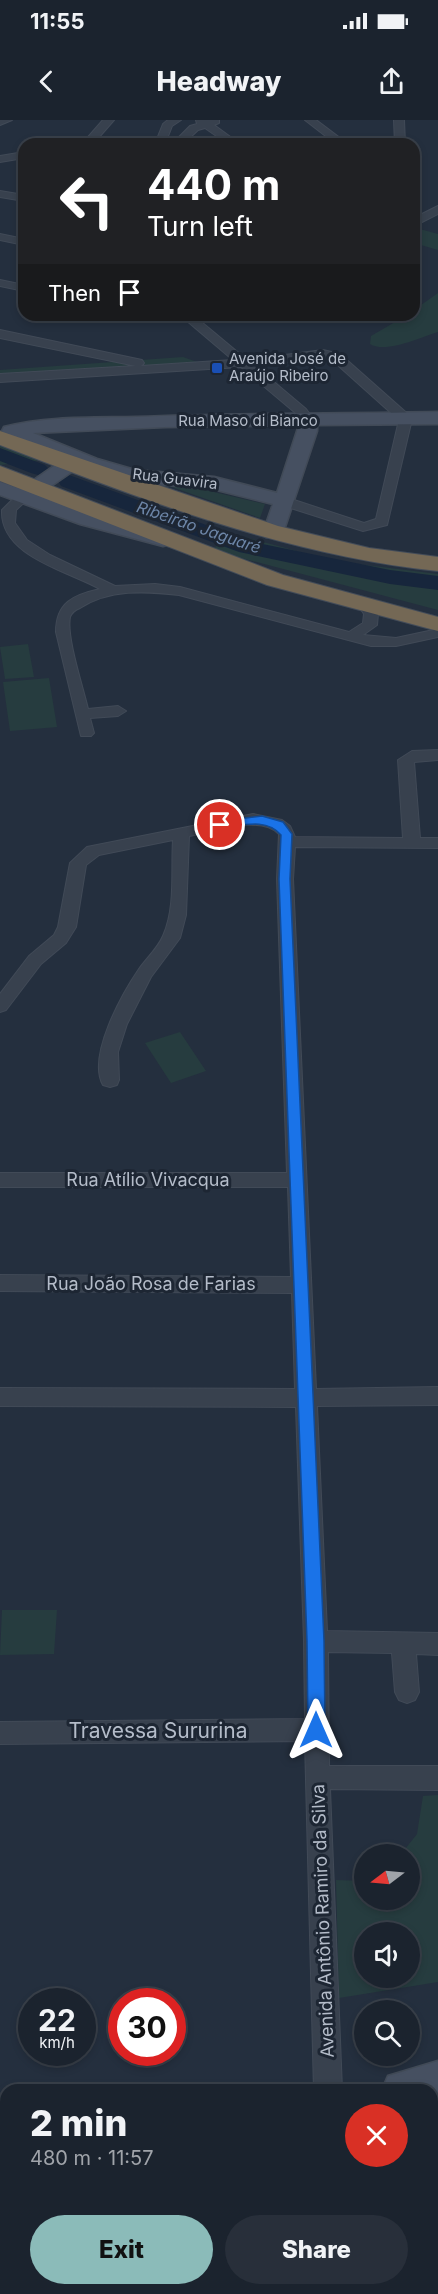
<!DOCTYPE html>
<meta charset="utf-8">
<style>
:root{--surface:#1b232e;--page:#282f3a;--text:#f1f3f6;--muted:#a0a4aa;--line:#39404a;--accent:#8bbbb9}
body{margin:0;font-family:Inter,sans-serif;background:var(--page);color:var(--text);height:100vh;display:flex;flex-direction:column;font-size:22px;white-space:nowrap}
*{box-sizing:border-box;margin:0}
p{font-size:20px;color:var(--muted)}
.icon{flex:none;width:33px;height:33px;fill:none;stroke:currentColor;stroke-width:2;stroke-linecap:round;stroke-linejoin:round}
.map{position:relative;flex:1;overflow:hidden}
.details{position:absolute;left:0px;top:1964px;width:438px;height:212px;display:flex;flex-direction:column;background:var(--surface);border-radius:18px 18px 0 0;box-shadow:0 3px 9px #0003,0 0 0 2px var(--line)}
.details>*{flex:none}
.top-card{position:absolute;left:18px;top:18px;width:402px;height:183px;border-radius:18px;box-shadow:0 3px 9px #0003,0 0 0 2px var(--line);background:#202124;color:#fff;overflow:hidden}
.needle{width:39px;rotate:254deg}
.tools{position:absolute;left:354px;top:1724px;display:grid;gap:12px}
.tools a{display:grid;place-items:center;width:66px;height:66px;border-radius:50%;background:var(--surface);box-shadow:0 3px 9px #0003,0 0 0 2px var(--line);font-size:30px}
.speed{position:absolute;left:18px;top:1868px;display:flex;gap:12px;font-size:30px;font-weight:700;text-align:center}
.speed>*{display:grid;place-content:center;width:78px;height:78px;border-radius:50%;background:var(--surface);box-shadow:0 3px 9px #0003,0 0 0 2px var(--line);line-height:1}
.speed small{font-size:15px;font-weight:400}
.speed .limit{border:9px solid #d22;background:#fff;color:#111}
.pin{position:absolute;display:grid;place-items:center;width:51px;height:51px;color:#fff;margin:-26px;border:3px solid #fff;border-radius:50%;box-shadow:0 2px 6px #0007}
.me{position:absolute;width:66px;margin:-33px;rotate:0deg;stroke-linejoin:round;filter:drop-shadow(0 0 4px #0008)}
.turn{display:flex;align-items:center;gap:21px;height:126px;padding:0 30px;font-size:27px}
.turn .icon{width:78px;height:78px;stroke-width:2.5}
.turn b{display:block;font-size:42px;line-height:51px}
.then{display:flex;align-items:center;height:57px;padding:0 30px;background:#0003;gap:12px;font-size:22px}
.round{display:grid;place-items:center;flex:none;width:63px;height:63px;border-radius:32px;background:var(--page)}
.overview{display:flex;align-items:center;justify-content:space-between;height:102px;padding:0 30px}
h1{font-size:36px;font-weight:800;line-height:45px}
.button{display:flex;gap:12px;margin-top:auto;padding:12px 30px}
.button a{flex:1;height:69px;border-radius:36px;background:var(--accent);color:#111;font-size:24px;font-weight:800;line-height:69px;text-align:center}
.button a+a{background:var(--page);color:var(--text)}
.status{display:flex;justify-content:space-between;align-items:center;height:42px;padding:0 30px;background:var(--surface);direction:ltr}
.status svg{height:16px;fill:currentColor}
header{display:flex;justify-content:space-between;align-items:center;height:78px;padding:0 30px;background:var(--surface);font-size:27px;font-weight:800}
.map>svg:first-child{display:block}
</style>
<div class="status"><b>11:55</b><svg viewBox="0 0 49 12"><path d="M0 12V9h3v3zM5 12V6h3v6zM10 12V3h3v9zM15 12V0h3v12zM26 1h20v11H26zM47 4h2v5h-2z"/></svg></div>
<header><svg class="icon" aria-label="back" viewBox="0 0 24 24"><path d="M15 5l-7 7 7 7"/></svg>Headway<svg class="icon" aria-label="share" viewBox="0 0 24 24"><path d="M12 15V3M7 8l5-5 5 5M5 13v7h14v-7"/></svg></header>
<div class="map">
<svg width="438" height="2174" viewBox="0 0 438 2174">
<rect width="100%" height="100%" fill="#242f3e"/>
<path fill="#263c3f" fill-rule="evenodd" d="M416,108l22,6v16l-24,-7v-14z
M438,173v39c-17,5 -52,22 -68,12l1,-8 36,-21h7v-5z
M183,237l17,6 -200,13v-6z
M0,324l42,16 -42,5z
M169,366l28,2 68,16 -5,14z
M234,414l100,27 104,13v36l-227,-60z
M28,524l6,33 -29,2 -5,-32z
M49,558l8,49 -47,4 -7,-49z
M180,912l26,39 -35,12 -26,-40z
M2,1490h55l-3,44 -54,1z
M438,1675v187l-99,16 -3,-118 28,1v18h46v-45h-15l7,-1 15,-19 6,-38zM364,1812h46v45h-46z"/>
<g fill="none" stroke-linecap="round" stroke-linejoin="round">
<path fill="#17263c" fill-rule="evenodd" d="M0,328l45,17 4,4 -4,4 -7,2 -7,-2 -31,-12z
M69,355l184,67 137,28 48,6v14l-48,-6 -151,-32 -178,-66 -3,-5 3,-5z"/>
<defs>
<path id="street" d="M0,0h12l-12,5z
M103,0h11l-21,24h-11z
M168,0h13l-9,6 -7,18h-10l8,-20z
M196,0h23v3l-5,2 26,19h-12l-23,-16 -7,2 -15,14h-11l18,-18 7,-2z
M305,0h11l32,24h-12z
M394,0h10l1,24h-10z
M24,32v6l-24,4v-6z
M0,71l24,4v6l-24,-4z
M438,86v8l-24,12v-8z
M0,114l24,5v6l-24,-5z
M0,160l24,5v6l-24,-5z
M180,195h13l54,45 76,-10 17,4 70,62 2,3 -25,106 -24,6 -85,-27 -2,-3 2,-3h10l76,25 12,-4 23,-99 -67,-60 -9,-2 -68,8 51,43 8,11 -6,4 -4,-1 -6,-8 -57,-48 -241,15v-8l136,-8 -136,-28v-8l142,30 2,3 -3,3 92,-6z
M23,373l7,4 -14,13 -1,13 12,17 23,15 65,31 40,-2 25,3 169,45 14,-9 1,-9 -5,-8 7,-4 5,1 7,11 -1,11 -14,10 33,3 42,-9v8l-42,9h-25l-192,-51c-33,-4 -70,-6 -99,13 -5,2 -8,4 -10,9 -4,20 13,70 18,92l30,-3 8,5 -8,5 -28,2 4,15 -3,3h-10l-25,-104c0,-29 17,-37 44,-43 -34,-19 -100,-33 -98,-79l16,-16z
M438,630v10l-24,2 6,76h18v10l-143,-1 -2,32 23,510 122,-2v18l-121,1 10,225 111,2v22l-22,-1 3,38 -4,8 -8,3 -8,-3 -4,-8 -3,-39 -64,-1 1,114h109v24l-108,-1 12,301h-28l-9,-349 -305,3v-22l305,-3 -1,-78 -8,-234 -296,-1v-18l295,1 -3,-96 -292,-2v-16l291,2 -3,-90h-288v-14h287l-10,-294 2,-45c-19,-20 -66,-2 -90,2l-3,79 -6,23 -29,39 -24,47 -9,28 1,28 -2,5 -7,2 -7,-2c-16,-29 19,-91 36,-116 7,-10 19,-21 24,-33 13,-29 8,-66 10,-96l-74,15 -13,10 -10,62 -10,16 -25,21 -35,46 -6,2v-18l29,-38 25,-21 4,-8 12,-64 17,-16 166,-33 29,6 8,6 5,11 108,1 -5,-78 14,-9z
M319,2169h28v5h-28z"/>
<path id="secondary" d="M438,292v12l-121,1v6l-34,102 -3,4h-14l-3,-4 10,-29 -60,-15 -80,-7 -53,-16 -42,29 56,21 76,20 3,4 -3,4 -7,2 -83,-22 -80,-29v-13l21,7 43,-30 -60,-24 -2,-4 2,-4c43,-11 89,-9 132,-10 101,-4 202,-3 302,-5zM299,305l-22,68 -63,-16 -79,-7 -38,-11 -64,-26 132,-6z
M438,1941v40l-6,1v-12h-50l6,-14z
M182,2169h43l-2,5h-43z"/>
<path id="highway" d="M0,311l278,95 91,22 69,9v14c-152,-16 -297,-72 -438,-126z
M0,346l283,109 155,42v14l-171,-46 -267,-104z"/>
</defs>
<use href="#street" stroke="#414a57" stroke-width="2"/>
<use href="#secondary" stroke="#414a57" stroke-width="3"/>
<use href="#highway" stroke="#434c59" stroke-width="2"/>
<use href="#street" fill="#38414e" fill-rule="evenodd"/>
<use href="#secondary" fill="#465061" fill-rule="evenodd"/>
<use href="#highway" fill="#746855" fill-rule="evenodd"/>
</g>
<path fill="#1a73e8" stroke="#114b97" stroke-width="1.5" d="M262,696l21,6 9,12 -2,45 34,762 1,89 -3,6 -6,2 -6,-2 -2,-6 -1,-89 -28,-762 2,-44c-15,-18 -40,-9 -61,-7l-6,-3 6,-4z"/>
<rect fill="#1a4fb4" stroke="#1d2633" stroke-width="2" x="211" y="242" width="12" height="12" rx="3"/>
<g text-anchor="middle" stroke-width="6" stroke-linejoin="round" paint-order="stroke">
<g font-size="15" fill="#b4bcc9" stroke="#1d2633" text-anchor="start">
<text x="229" y="244">Avenida José de<tspan x="229" dy="17">Araújo Ribeiro</tspan></text>
</g>
<g font-size="15" fill="#b4bcc9" stroke="#1d2633">
<text x="248" y="306">Rua Maso di Bianco</text>
<text transform="translate(175 359) rotate(7)" y="5">Rua Guavira</text>
</g>
<g font-size="16" font-style="italic" fill="#6d86a8" stroke="#1d2633">
<text transform="translate(199 407) rotate(19)" y="6">Ribeirão Jaguaré</text>
</g>
<g font-size="18" fill="#b4bcc9" stroke="#1d2633">
<text x="148" y="1066">Rua Atílio Vivacqua</text>
<text x="151" y="1170">Rua João Rosa de Farias</text>
<text transform="translate(323 1801) rotate(-92)" y="6">Avenida Antônio Ramiro da Silva</text>
</g>
<g font-size="21" fill="#b4bcc9" stroke="#1d2633">
<text x="158" y="1618">Travessa Sururina</text>
</g>
</g>
</svg>
<div class="tools">
<a><svg class="needle" viewBox="-14 -14 28 28"><path d="M0-13l5 13h-10z" fill="#e53935"/><path d="M0 13l5-13h-10z" fill="#a0a4aa"/></svg></a>
<a><svg class="icon" aria-label="sound" viewBox="0 0 24 24"><path d="M4 9h4l5-4v14l-5-4H4zM17 9q2 3 0 6"/></svg></a>
<a><svg class="icon" aria-label="search" viewBox="0 0 24 24"><circle cx="10" cy="10" r="6"/><path d="M15 15l6 6"/></svg></a>
</div>
<div class="speed"><div>22<small>km/h</small></div><div class="limit">30</div></div>
<div class="pin" style="left:220px;top:705px;background:#d93025"><svg class="icon" aria-label="arrive" viewBox="0 0 24 24"><path d="M6 21V4h12l-3 4 3 4H6"/></svg></div>
<svg class="me" style="left:316px;top:1610px" viewBox="-20 -20 40 40"><path d="M0-17L14 15 0 8-14 15z" fill="#1a73e8" stroke="#fff" stroke-width="4"/></svg>
<div class="top-card">
<div class="turn"><svg class="icon" aria-label="left" viewBox="0 0 24 24"><path d="M17 20v-9H6M10 6l-5 5 5 5"/></svg><div><b>440 m</b>Turn left</div></div>
<div class="then">Then<svg class="icon" aria-label="arrive" viewBox="0 0 24 24"><path d="M6 21V4h12l-3 4 3 4H6"/></svg></div>
</div>
<section class="details">
<div class="overview"><div><h1>2 min</h1><p>480 m · 11:57</p></div><a class="round" style="background:#d93025;color:#fff"><svg class="icon" aria-label="close" viewBox="0 0 24 24"><path d="M6 6l12 12M18 6L6 18"/></svg></a></div>
<div class="button"><a>Exit</a><a>Share</a></div>
</section>
</div>
